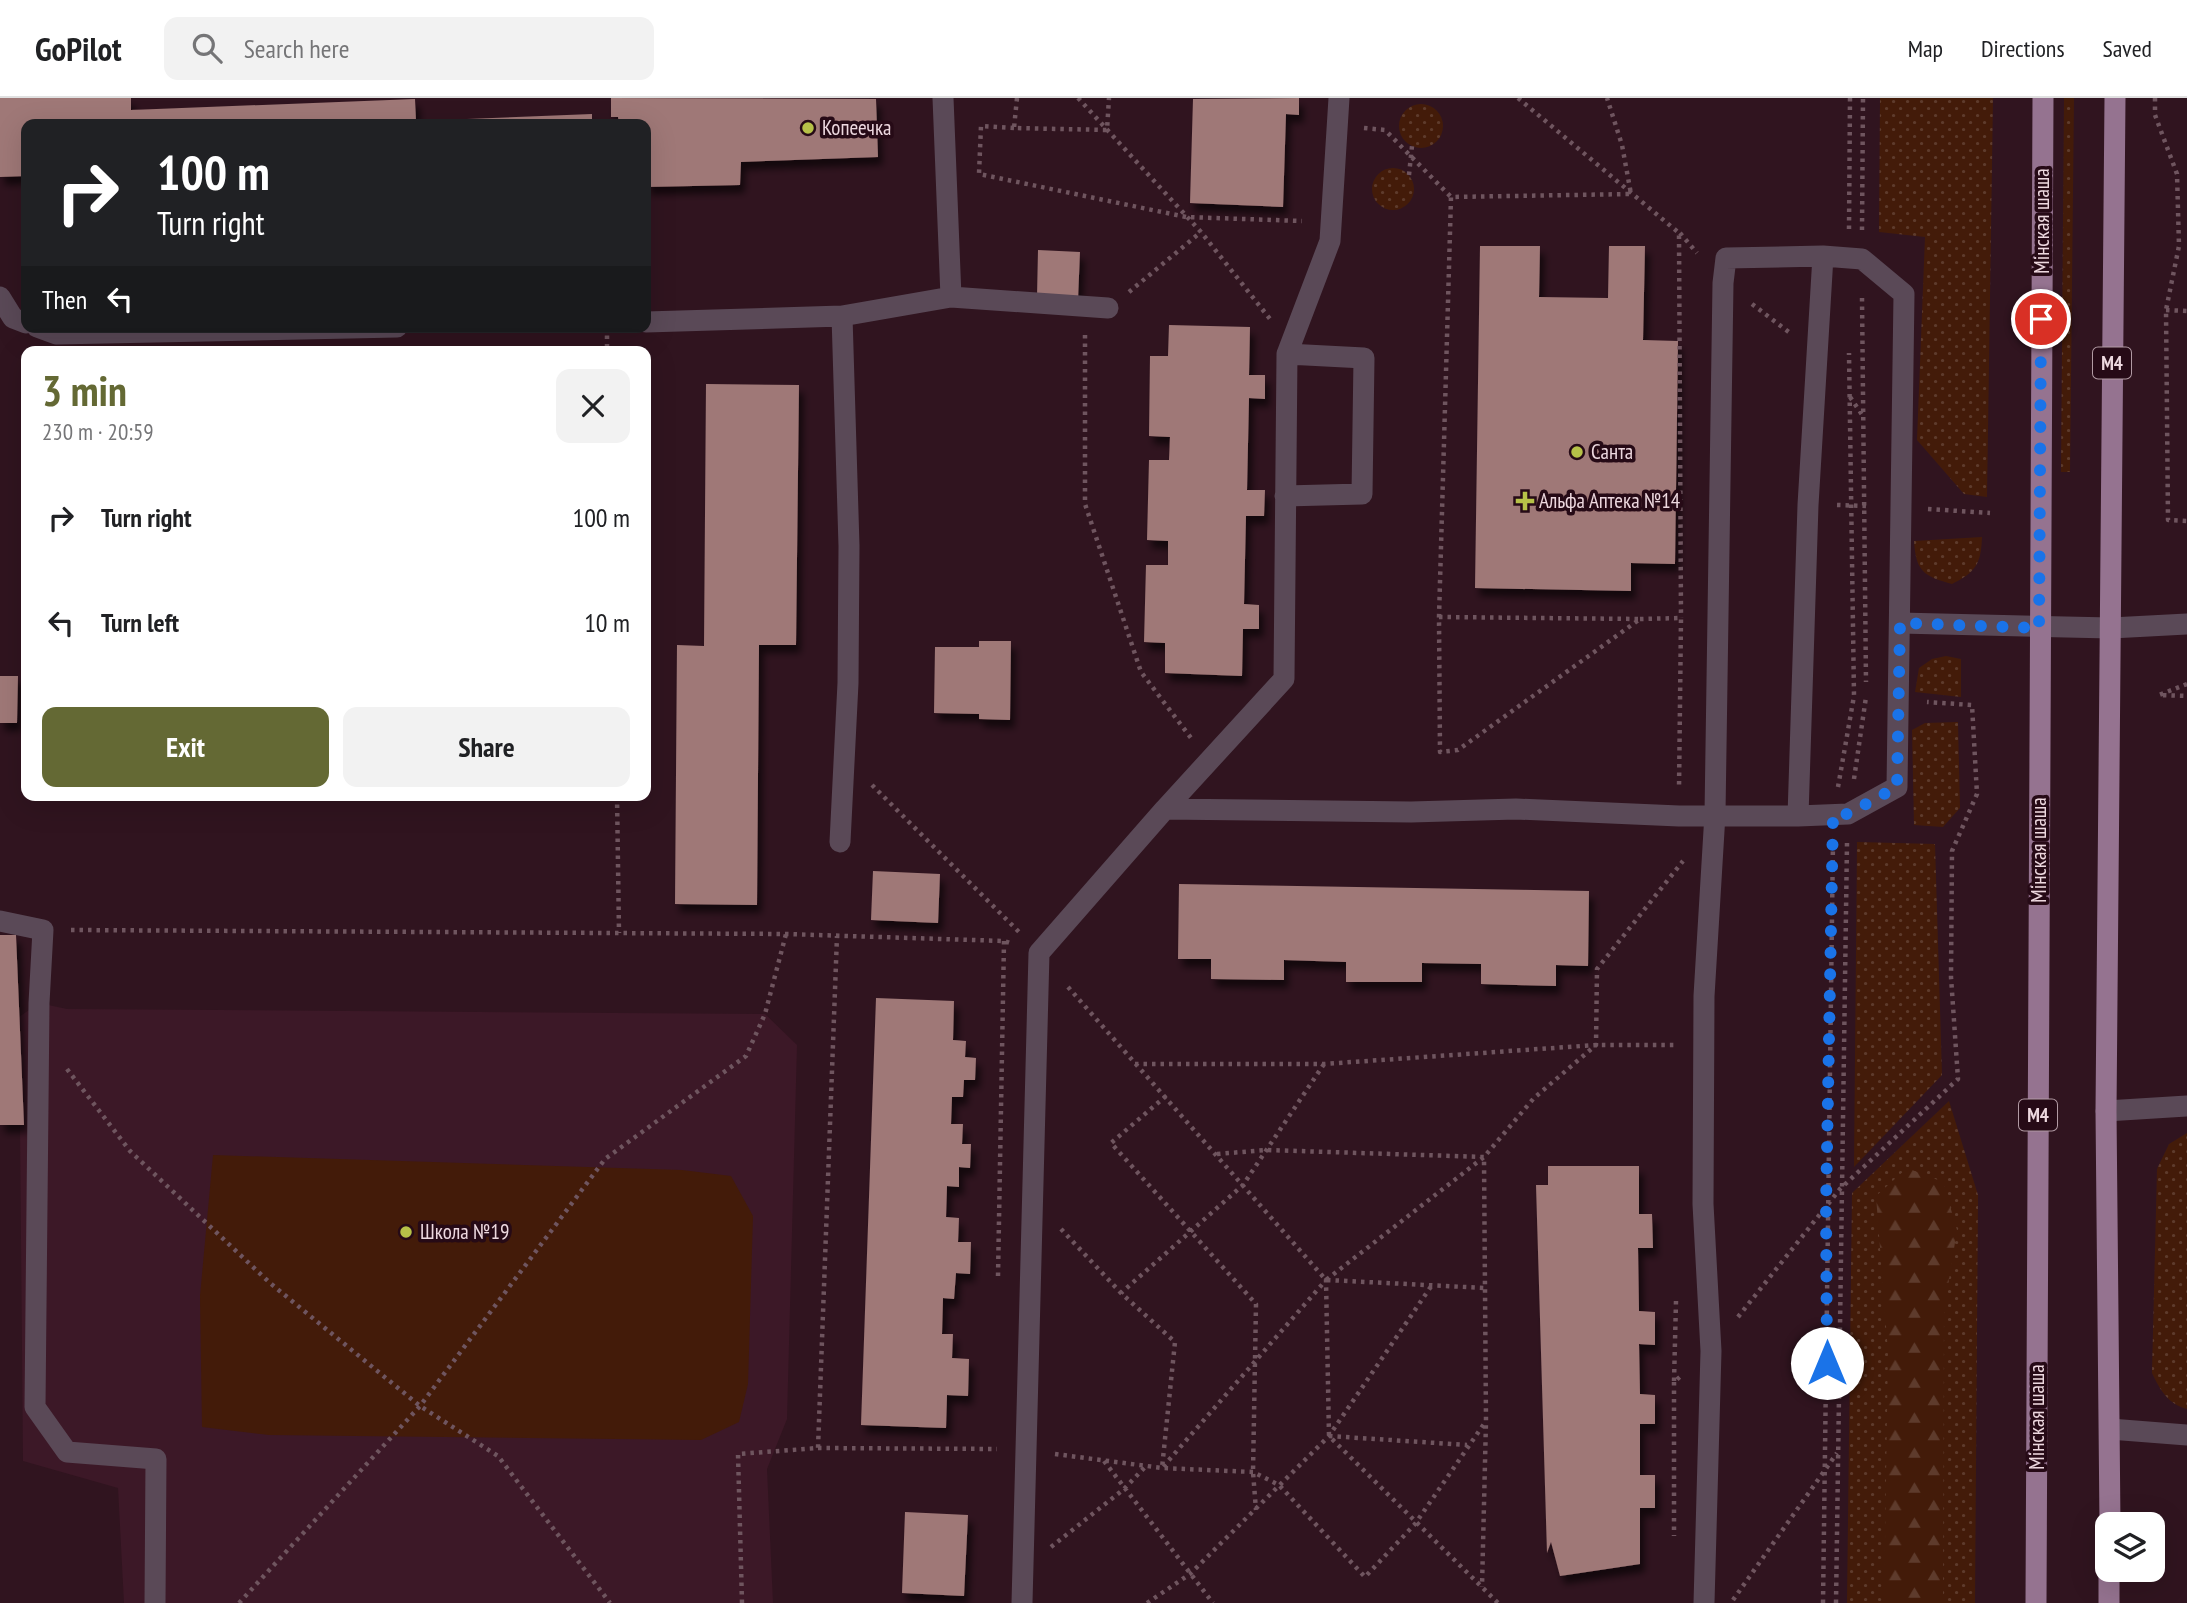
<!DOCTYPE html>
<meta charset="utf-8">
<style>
:root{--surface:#fff;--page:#f2f2f2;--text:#202124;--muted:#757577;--line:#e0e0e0;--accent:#646934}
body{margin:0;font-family:"PT Sans Narrow",sans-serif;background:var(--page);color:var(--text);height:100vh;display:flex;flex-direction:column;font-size:26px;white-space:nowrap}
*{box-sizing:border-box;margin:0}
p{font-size:23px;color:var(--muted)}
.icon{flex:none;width:38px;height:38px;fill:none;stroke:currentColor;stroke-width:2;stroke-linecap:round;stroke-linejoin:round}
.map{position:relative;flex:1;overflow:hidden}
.panel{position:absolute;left:21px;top:248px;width:630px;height:455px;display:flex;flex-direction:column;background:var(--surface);border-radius:14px;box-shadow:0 7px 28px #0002}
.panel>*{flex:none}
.hud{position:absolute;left:21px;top:21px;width:630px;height:214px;border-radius:14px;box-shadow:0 7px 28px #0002;background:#202124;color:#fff;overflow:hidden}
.controls{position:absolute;left:2095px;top:1414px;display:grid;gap:14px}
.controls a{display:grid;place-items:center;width:70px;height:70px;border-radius:14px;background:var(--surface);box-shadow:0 7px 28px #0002;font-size:35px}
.pin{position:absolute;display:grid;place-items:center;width:60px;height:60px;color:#fff;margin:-30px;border:4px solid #fff;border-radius:50%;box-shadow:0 2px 7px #0007}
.me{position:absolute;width:77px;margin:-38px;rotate:0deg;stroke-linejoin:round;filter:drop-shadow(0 0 5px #0008)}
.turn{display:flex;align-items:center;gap:24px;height:147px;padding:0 21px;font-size:32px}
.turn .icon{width:91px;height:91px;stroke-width:2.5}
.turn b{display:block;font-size:49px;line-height:60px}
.then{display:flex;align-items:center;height:66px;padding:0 21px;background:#0003;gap:14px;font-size:26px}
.round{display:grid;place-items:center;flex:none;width:74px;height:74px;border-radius:14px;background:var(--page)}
.head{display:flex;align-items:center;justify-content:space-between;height:119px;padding:0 21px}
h1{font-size:42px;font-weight:700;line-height:52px;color:var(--accent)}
.cta{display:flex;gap:14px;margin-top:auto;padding:14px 21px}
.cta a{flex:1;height:80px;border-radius:14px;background:var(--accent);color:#fff;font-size:28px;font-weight:700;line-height:80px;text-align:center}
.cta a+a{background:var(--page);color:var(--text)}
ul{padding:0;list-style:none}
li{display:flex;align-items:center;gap:21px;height:105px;padding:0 21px}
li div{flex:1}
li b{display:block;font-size:26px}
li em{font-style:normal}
header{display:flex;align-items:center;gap:42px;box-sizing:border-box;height:98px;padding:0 35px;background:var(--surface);border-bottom:2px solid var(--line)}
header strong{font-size:33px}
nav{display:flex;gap:38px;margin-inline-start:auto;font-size:24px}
.search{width:490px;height:63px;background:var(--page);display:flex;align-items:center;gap:18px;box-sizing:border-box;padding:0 24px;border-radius:14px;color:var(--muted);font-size:26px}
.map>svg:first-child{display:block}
</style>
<header>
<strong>GoPilot</strong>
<div class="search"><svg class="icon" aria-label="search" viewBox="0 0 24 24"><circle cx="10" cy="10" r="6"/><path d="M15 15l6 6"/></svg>Search here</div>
<nav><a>Map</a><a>Directions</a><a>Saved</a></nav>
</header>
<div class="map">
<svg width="2187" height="1505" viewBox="0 0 2187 1505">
<defs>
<pattern id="green-dots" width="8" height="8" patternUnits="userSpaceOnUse" patternTransform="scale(1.75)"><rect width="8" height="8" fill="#431b09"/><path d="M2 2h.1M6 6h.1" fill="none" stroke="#5e3b2c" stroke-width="1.8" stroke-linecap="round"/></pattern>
<pattern id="forest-firs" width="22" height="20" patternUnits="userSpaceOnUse" patternTransform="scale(1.75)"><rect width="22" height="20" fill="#431b09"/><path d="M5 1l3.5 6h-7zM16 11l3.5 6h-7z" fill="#5e3b2c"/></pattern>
<filter id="shadow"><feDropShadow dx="4.5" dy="8" stdDeviation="3.5" flood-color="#0009"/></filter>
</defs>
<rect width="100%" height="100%" fill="#30141f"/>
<path fill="#3c1827" d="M39,905l28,6 698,5 32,31 -10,374 -20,50 6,134h-649l-6,-115 -95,-27 -4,-444z"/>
<path fill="url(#green-dots)" d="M1880,0h113l-6,399 -23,-3 -47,-54 8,-203 -46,-5z
M2064,0h10l-4,374h-9z
M1399 28a22 22 0 1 1 44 0a22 22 0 1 1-44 0Z
M1372 91a21 21 0 1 1 42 0a21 21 0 1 1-42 0Z
M1982,439c-1,27 -6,35 -30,47 -29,-8 -36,-13 -38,-43z
M1946,558l15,3v38l-46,-5 4,-24 13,-9z
M1958,624l2,86 -17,19 -29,-2 -2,-95 13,-7z
M1857,744l78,2 7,231 -88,92z
M1949,1003l29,94 -3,408h-128l5,-410z
M2187,1035v276c-19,-5 -27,-19 -35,-36l5,-204 12,-25z"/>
<path fill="url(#forest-firs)" d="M1907,1070l36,14 14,48 -13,81 -1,292h-59l4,-251 -12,-156z"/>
<path fill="#431b09" d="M213,1057l469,15 49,6 22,40 -5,168 -9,38 -38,18 -432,-5 -67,-8 -2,-131z"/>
<path fill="#9f7877" filter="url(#shadow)" d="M0,0h131v12l284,-11 1,22 176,-7v10h-566v52l-26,1z
M611,0l265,1 2,58 -137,5 -1,23 -94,2v-63h-27l-1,-7h-7z
M1299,0v17l-13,-1 -3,93 -93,-4 3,-104z
M1480,148h60l-1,51 69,1 1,-52h36l-2,94 35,1 -3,223 -44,-1v28l-156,-3z
M1038,152l42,2 -2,47 -41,-2z
M1169,227l81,2 -1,48h16v24l-16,-1 -2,92h18l-1,26h-18l-2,88 15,1v24h-16l-1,47 -77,-3v-30l-21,-1 2,-77h22v-24l-21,-1 2,-80h20l1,-23 -21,-1 1,-80h18z
M706,286l93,1 -3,260h-37l-2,260 -82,-1 2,-259 27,1z
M979,543h32l-1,79 -31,-1v-5l-45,-1 1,-66h44z
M0,578h18l-1,47h-17z
M873,773l67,3 -2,49 -67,-3z
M1179,786l410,7 -1,75 -32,-1v21l-75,-2v-20l-59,-1v19h-76v-20l-62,-2v20l-73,-1v-20h-33z
M0,837h16l8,190h-24z
M876,900l78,3 -1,39 13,1 -1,16 11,1 -1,22h-11l-1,17h-11l-1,27h12l-1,20h9l-1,24 -11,-1v20l-12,-1 -1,31 13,1 -1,24h13l-1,32 -14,-1 -2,26 -11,-1 -1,36h11l-1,24 17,1 -1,37 -21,-1 -1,33 -85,-3z
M1548,1068h91v48h13l1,34h-15l1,63 16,1v33l-16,-1 1,50 15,1v29h-15v51h15v33h-15v56l-80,12 -9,-34 -4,11 -11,-368h12z
M905,1414l63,3 -4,81 -62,-3z"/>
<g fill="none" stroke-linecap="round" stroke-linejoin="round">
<path stroke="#6f555f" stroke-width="4.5" stroke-dasharray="3.5 5" stroke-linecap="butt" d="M1017,0l-3,30 93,2 2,-32
M1078,0l123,134 69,87
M1518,0l161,135 2,385
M2155,0v17l22,59 2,72 -13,64 2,210 19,1
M1014,30l-33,-2 -2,48 207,43 116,4
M1364,30l21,2 66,67
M1409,77l3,-29
M1849,131l1,-131
M1862,132l1,-132
M1680,135l17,20
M1129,194l72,-60
M1862,200l4,384
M1752,206l38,29
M2166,212l21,1
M607,229v25
M1085,237v169l56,168 50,66
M1850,299l13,19
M1837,407l30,1
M1928,411l62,4
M1439,519l201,2 -182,131 -18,2 -1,-135 12,-420 180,-3 -9,-49 -15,-47
M1640,521l41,-1 -2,171
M2187,586l-28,11 28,1
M1854,681l12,-82
M872,687l147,147
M1838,689l16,-91 -5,-343
M617,698l2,137
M71,832l715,4 218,7 9,3
M1068,889l258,293 158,-123 50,-59 62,-53 1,-76 86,-108
M1135,966h189l272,-19h79
M1324,966l-81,121 -122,108 54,49 -13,126 164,-188 3,156 169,167
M67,971l63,82 140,132 150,123 78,50 112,147
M1166,998l-55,47 145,161 -3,168 3,38
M1217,1056l50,-4 217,7 2,264 -4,166
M1061,1131l60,64
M998,1178l6,-335
M1327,1182l158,8
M1676,1203l-2,81 7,-6
M1738,1219l102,-128 118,-110 -7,-102 1,-126 25,-57 -5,-89 -45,-3
M1674,1284v154
M1329,1338l138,9
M818,1350l179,1
M1055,1356l107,14 91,4 26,13 86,92 50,-53 71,-103
M1104,1363l109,142
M1051,1449l73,-58 21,-22
M1733,1502l104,-147
M239,1505l181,-197 185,-247 141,-103 19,-42 21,-80
M742,1505l-4,-149 80,-6 19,-512
M1147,1505l43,-29 139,-138 103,-151
M1823,1505l10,-762
M1836,1505l11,-760"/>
<path stroke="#5a4957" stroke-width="21" d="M943,0l8,199
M0,199l13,21 13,5
M646,224l196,-6 109,-19 157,11
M37,229l19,7 341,-7
M1285,398l77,-2 2,-136 -77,-4
M1900,525l211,5 76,-4
M1165,711l246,3 105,-3 163,7h119l50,-2 49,-27 7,-493 -42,-35 -39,-3 -97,2 -3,25 -8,531 -11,182 -1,208 8,147 -7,252
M1798,718l10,-311 15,-249
M840,744l8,-159 1,-137 -7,-230
M0,823l43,9 -4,73 -4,404 32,45 89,7 -1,144
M2106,1013l81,-5
M2110,1331l77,6
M1022,1505l17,-650 126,-144 119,-130 3,-325 43,-113 9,-143"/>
<path stroke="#957390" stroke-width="21" d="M2110,1426l-4,-413 9,-1013
M2036,1505l7,-1505
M2109,1505v-33"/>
</g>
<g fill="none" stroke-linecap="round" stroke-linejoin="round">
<path stroke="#1a73e8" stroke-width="12" stroke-dasharray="0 21.6" d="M1827,1265l-1,-156 7,-392 15,-1 49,-27 3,-164 139,5 2,-309"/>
</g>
<g fill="#b6c148" stroke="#260a16" stroke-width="2.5">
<circle cx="808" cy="30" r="7"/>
<circle cx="1577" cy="354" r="7"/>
<path d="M1521.5 392.5h7v7h7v7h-7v7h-7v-7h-7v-7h7z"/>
<circle cx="406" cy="1134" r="7"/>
</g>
<g text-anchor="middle" stroke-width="7" stroke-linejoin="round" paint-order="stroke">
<g fill="#260a16" stroke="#b19aa3" stroke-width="2">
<rect x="2093" y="249.5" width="38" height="31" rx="5"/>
<rect x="2019" y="1001.5" width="38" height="31" rx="5"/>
</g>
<g font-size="19" font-weight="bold" fill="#edd8df">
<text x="2112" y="272">М4</text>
<text x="2038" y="1024">М4</text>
</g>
<g font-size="21" fill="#edd8df" stroke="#260a16" text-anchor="start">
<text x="822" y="37">Копеечка</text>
<text x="1591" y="361">Санта</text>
<text x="1539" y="410">Альфа Аптека №14</text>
<text x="420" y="1141">Школа №19</text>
</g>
<g font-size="21" fill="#edd8df" stroke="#260a16">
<text transform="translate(2042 123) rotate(-90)" y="7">Мінская шаша</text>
<text transform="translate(2039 752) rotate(-90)" y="7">Мінская шаша</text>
<text transform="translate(2037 1319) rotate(-90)" y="7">Мінская шаша</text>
</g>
</g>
</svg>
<div class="controls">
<a><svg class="icon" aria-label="layers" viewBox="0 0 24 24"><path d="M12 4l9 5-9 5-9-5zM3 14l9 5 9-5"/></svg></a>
</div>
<div class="pin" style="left:2041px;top:221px;background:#d93025"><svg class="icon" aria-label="arrive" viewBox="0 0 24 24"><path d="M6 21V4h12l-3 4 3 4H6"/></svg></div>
<svg class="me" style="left:1827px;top:1265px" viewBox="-20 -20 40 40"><circle r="19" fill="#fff"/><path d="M0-13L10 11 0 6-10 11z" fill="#1a73e8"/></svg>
<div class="hud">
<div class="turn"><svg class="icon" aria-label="right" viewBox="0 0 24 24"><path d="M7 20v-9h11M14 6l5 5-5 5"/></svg><div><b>100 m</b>Turn right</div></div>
<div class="then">Then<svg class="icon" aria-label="left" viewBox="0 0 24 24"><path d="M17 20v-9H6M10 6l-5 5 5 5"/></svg></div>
</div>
<section class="panel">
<div class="head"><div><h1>3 min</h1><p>230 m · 20:59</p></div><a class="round"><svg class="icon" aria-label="close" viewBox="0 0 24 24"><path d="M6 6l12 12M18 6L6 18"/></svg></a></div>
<ul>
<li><svg class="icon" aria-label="right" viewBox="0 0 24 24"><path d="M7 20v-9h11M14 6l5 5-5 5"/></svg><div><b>Turn right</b></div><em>100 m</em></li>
<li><svg class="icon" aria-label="left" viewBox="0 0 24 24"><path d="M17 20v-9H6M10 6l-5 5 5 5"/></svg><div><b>Turn left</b></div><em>10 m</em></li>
</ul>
<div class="cta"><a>Exit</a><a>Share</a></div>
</section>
</div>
